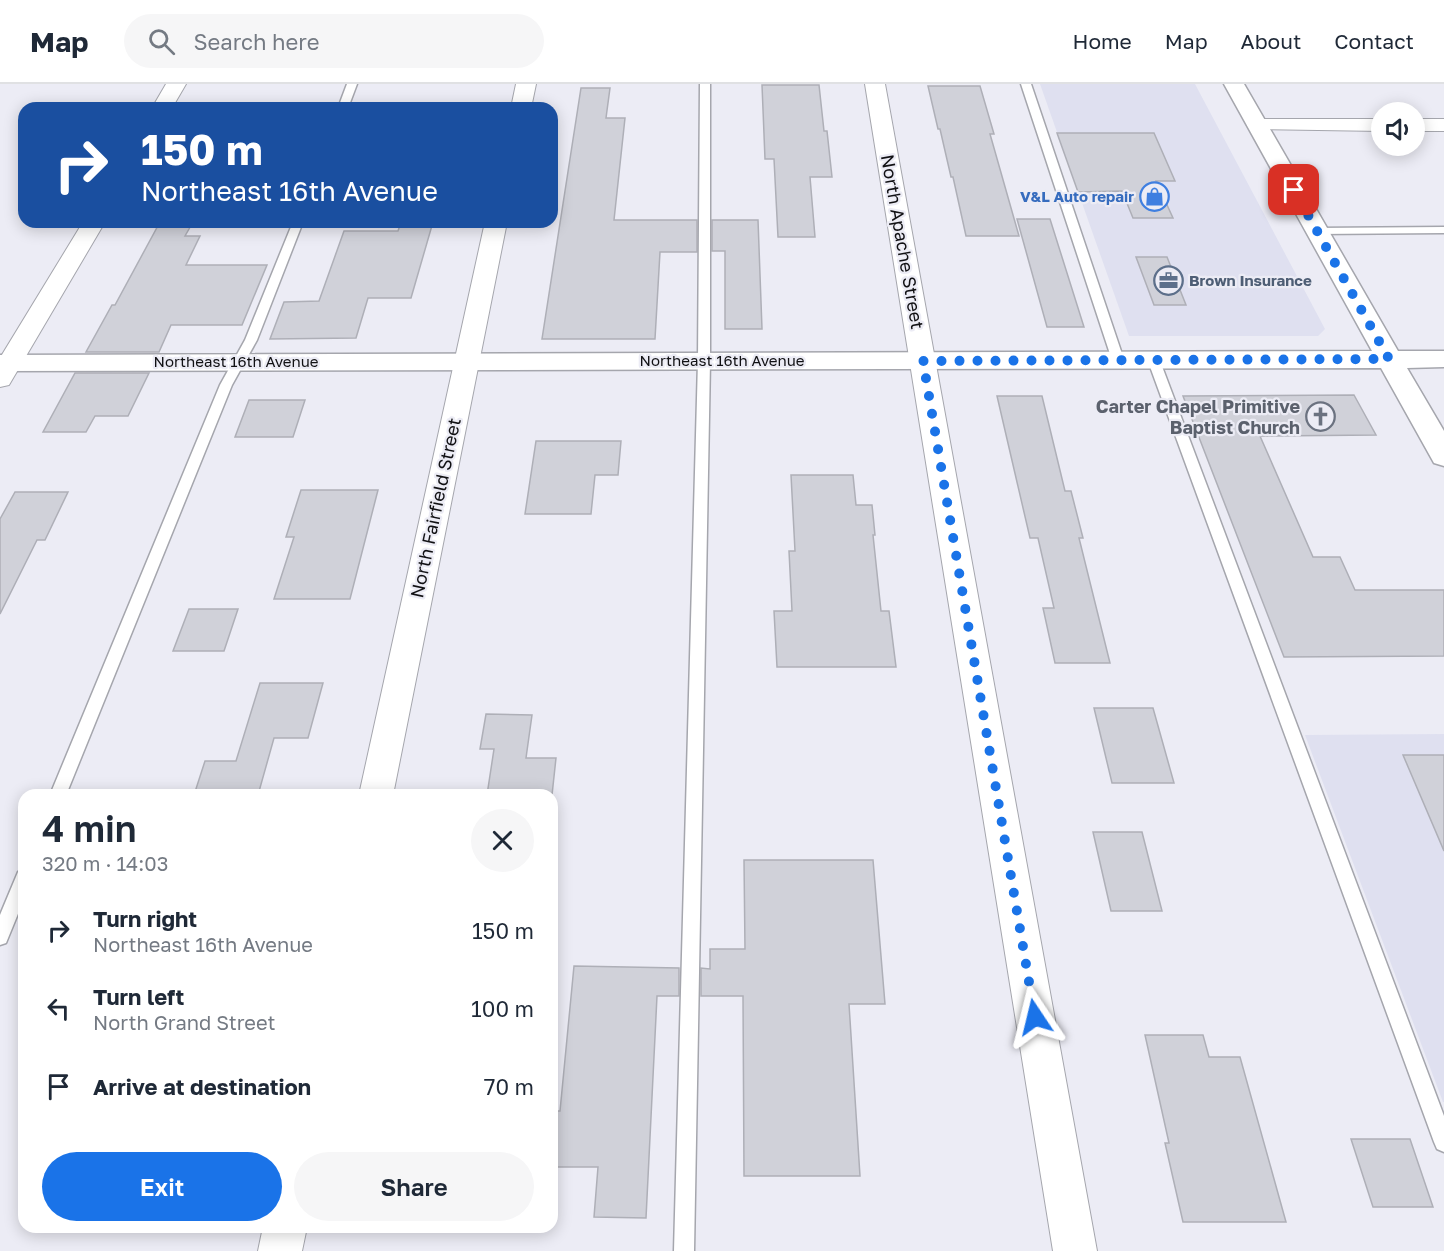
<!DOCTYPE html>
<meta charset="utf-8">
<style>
:root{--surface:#fff;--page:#f6f6f7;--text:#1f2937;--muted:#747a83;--line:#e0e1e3;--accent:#1a73e8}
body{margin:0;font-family:"Golos Text",sans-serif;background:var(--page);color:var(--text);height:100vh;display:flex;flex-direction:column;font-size:22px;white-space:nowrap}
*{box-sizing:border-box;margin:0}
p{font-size:20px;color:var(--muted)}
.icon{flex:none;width:33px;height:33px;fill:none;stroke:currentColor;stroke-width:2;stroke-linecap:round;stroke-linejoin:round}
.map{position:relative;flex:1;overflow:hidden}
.drawer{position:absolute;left:18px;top:705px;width:540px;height:444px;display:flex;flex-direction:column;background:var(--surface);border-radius:18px;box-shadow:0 3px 15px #0003}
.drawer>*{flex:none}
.guide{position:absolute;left:18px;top:18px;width:540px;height:126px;border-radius:18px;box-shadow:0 3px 15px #0003;background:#1a4fa0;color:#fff;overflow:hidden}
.fabs{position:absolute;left:1371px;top:18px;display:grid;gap:12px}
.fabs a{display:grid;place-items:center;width:54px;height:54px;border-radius:50%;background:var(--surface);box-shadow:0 3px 15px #0003;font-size:30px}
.pin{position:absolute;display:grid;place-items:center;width:51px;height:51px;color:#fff;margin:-26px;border-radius:12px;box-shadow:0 3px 9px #0006}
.me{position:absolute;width:66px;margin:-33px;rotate:350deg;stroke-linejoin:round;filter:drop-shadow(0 0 4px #0008)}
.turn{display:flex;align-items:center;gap:21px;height:126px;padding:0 24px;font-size:27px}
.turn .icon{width:78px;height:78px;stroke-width:2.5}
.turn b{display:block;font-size:42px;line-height:51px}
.round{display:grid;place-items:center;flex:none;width:63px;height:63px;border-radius:32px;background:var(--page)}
.headline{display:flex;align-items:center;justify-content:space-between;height:102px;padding:0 24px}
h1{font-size:36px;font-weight:600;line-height:45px}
.primary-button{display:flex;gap:12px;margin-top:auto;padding:12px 24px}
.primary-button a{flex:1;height:69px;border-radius:36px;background:var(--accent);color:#fff;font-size:24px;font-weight:600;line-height:69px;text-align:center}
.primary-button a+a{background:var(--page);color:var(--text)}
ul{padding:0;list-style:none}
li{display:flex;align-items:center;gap:18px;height:78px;padding:0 24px}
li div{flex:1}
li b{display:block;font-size:22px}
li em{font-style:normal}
header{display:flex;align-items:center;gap:36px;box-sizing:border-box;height:84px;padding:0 30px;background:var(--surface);border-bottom:2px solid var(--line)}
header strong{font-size:28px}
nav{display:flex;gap:33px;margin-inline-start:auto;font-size:21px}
.search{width:420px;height:54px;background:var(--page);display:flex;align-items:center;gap:15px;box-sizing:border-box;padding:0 21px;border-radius:33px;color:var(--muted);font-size:22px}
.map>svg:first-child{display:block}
</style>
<header>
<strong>Map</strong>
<div class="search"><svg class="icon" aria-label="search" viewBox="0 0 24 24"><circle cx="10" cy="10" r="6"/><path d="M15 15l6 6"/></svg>Search here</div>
<nav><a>Home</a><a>Map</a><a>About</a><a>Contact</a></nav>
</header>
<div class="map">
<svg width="1444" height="1167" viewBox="0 0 1444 1167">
<rect width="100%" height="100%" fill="#ececf5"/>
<path fill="#dfe0f0" d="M1040,0h155l130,245 -7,7h-189z
M1444,650v368h-1l-138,-367z"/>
<path fill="#d0d1d9" stroke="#aeafb7" stroke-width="1.5" d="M762,1h57l5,46h3l5,46h-22l5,60h-37l-4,-78h-9z
M928,2h52l14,48h-4l29,102h-53l-13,-59h-2l-11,-48h-2z
M581,4h29l-4,30h19l-11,102h83v32h-37l-5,87h-113z
M1057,49h97l21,48h-19l17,37h-40l-11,-27 -44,1z
M1017,135h33l34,108h-37z
M712,136h46l4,109h-37v-78h-13z
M160,138h33l-8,14h15l-14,29h81l-25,60h-71l-12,27h-73l26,-47h3z
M401,138h32l-22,76h-43l-12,40 -86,1 14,-37 35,-1 25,-70h54z
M1136,173h31l19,48h-32z
M75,289h74l-21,43h-33l-9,16h-43z
M1354,311l22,40 -116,1 53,121h27l15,33h89v66l-160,1 -101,-261z
M997,312h45l23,95h6l12,47h-4l31,125h-55l-12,-55h11l-16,-70h-8z
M249,316h56l-12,37h-58z
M536,357h85l-3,34h-23l-4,39h-66z
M791,391h62l3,30h16l3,30h-2l8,76h8l7,56h-119l-3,-56h18l-3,-60h6z
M301,406h77l-28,109h-76l20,-62h-8z
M15,408h53l-23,48h-8l-37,74v-95z
M189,525h49l-14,42h-51z
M260,599h63l-15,55h-34l-16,57h-64l11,-34h31z
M1094,624h59l21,75h-62z
M486,630l46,1 -6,43h30l-4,37h-65l7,-46h-14z
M1403,671h41v96z
M1093,748h49l20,79h-51z
M744,776h129l12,144h-36l11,172h-116l-1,-180h-42v-28l9,1v-20h35z
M574,882l105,2v28h-22l-11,222 -52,-1 4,-50h-46v-56h8z
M1145,951h58l6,22h31l46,165h-103l-18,-79h4z
M1351,1055h59l23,68h-60z"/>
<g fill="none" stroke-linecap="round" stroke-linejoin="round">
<defs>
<path id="lane" d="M347,0h10l-9,24h-10z
M700,0h10v277l-16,890h-20l24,-890z
M1021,0h10l93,276 -2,3h-8l-2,-3z
M293,138h10l-46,118 -25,45 -166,410h-16l170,-410 25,-45z
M1444,143v6l-128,1 -5,-3 5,-3z
M1154,273l6,4 284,755v36l-7,-3 -3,-7 -286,-781z
M24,786v29l-18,44 -6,2v-30l18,-43z"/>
<path id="street" d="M166,0h20l-14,24h-20z
M516,0h20l-5,24h-20z
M865,0h20l212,1167h-44z
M1257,35h125v12l-132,-2 -3,-4 3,-4z
M1414,35h30v12h-30z
M83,138h22l-96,163 -9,2v-29z
M485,138h22l-114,573h-34z
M263,1143h44l-5,24h-44z"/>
<path id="secondary" d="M1224,0h20l154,267h46v16l-37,1 37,63v35l-10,-3 -53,-95 -1381,3v-16l1372,-4z"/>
</defs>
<use href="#lane" stroke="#a5a6ad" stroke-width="3"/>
<use href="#street" stroke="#a5a6ad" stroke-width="2"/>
<use href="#secondary" stroke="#a5a6ad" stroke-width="3"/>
<use href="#lane" fill="#fff" fill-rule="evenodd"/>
<use href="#street" fill="#fff" fill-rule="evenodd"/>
<use href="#secondary" fill="#fff" fill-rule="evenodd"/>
</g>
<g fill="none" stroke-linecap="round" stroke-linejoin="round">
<path stroke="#1a73e8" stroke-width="10" stroke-dasharray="0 18" d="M1035,933l-112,-656 466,-2 -95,-169"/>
</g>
<defs>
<symbol id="shop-ring" viewBox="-11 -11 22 22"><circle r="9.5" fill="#ececf5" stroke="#3f7fe0" stroke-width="1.5"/><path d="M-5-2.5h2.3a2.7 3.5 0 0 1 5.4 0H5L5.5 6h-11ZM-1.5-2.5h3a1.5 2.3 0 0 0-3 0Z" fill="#3f7fe0"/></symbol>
<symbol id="office-ring" viewBox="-11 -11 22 22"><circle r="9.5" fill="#ececf5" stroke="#5c6f8a" stroke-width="1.5"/><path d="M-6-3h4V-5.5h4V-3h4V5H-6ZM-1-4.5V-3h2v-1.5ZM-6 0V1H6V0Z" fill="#5c6f8a"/></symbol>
<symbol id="church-ring" viewBox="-11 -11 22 22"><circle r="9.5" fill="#ececf5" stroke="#6b7280" stroke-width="1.5"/><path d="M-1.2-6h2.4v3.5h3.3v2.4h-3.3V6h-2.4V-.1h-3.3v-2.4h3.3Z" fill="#6b7280"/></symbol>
</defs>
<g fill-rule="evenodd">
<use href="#shop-ring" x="1138" y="96" width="33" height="33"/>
<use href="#office-ring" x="1152" y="180" width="33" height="33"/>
<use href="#church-ring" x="1304" y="316" width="33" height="33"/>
</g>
<g text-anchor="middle" stroke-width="4.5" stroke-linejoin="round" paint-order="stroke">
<g font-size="15" font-weight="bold" fill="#366cbe" stroke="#ececf5" text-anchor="end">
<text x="1134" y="118">V&amp;L Auto repair</text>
</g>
<g font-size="15" font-weight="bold" fill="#4e5e75" stroke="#ececf5" text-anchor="start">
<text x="1189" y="202">Brown Insurance</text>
</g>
<g font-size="15" fill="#111114" stroke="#ececf5">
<text x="722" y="282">Northeast 16th Avenue</text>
<text x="236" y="283">Northeast 16th Avenue</text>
</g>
<g font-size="18" fill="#111114" stroke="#ececf5">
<text transform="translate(902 158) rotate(80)" y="6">North Apache Street</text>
<text transform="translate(436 424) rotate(-78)" y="6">North Fairfield Street</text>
</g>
<g font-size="18" font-weight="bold" fill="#5b616d" stroke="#ececf5" text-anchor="end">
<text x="1300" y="329">Carter Chapel Primitive<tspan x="1300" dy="21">Baptist Church</tspan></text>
</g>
</g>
</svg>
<div class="fabs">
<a><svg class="icon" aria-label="sound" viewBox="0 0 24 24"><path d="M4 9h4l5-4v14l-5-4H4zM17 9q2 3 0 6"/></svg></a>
</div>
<div class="pin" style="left:1294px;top:106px;background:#d93025"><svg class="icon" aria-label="arrive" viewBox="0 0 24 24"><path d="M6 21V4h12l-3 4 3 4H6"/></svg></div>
<svg class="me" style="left:1035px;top:933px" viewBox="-20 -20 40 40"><path d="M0-17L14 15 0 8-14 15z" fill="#1a73e8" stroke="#fff" stroke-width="4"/></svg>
<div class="guide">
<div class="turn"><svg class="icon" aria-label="right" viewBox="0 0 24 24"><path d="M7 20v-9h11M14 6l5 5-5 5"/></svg><div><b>150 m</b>Northeast 16th Avenue</div></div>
</div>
<section class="drawer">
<div class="headline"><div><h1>4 min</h1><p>320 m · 14:03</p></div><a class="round"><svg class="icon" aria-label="close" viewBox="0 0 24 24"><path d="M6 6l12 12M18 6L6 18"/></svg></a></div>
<ul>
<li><svg class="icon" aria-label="right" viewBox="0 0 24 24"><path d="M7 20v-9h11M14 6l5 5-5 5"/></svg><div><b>Turn right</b><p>Northeast 16th Avenue</p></div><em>150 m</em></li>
<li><svg class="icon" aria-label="left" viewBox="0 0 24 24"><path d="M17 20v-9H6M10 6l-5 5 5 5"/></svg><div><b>Turn left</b><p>North Grand Street</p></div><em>100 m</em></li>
<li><svg class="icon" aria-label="arrive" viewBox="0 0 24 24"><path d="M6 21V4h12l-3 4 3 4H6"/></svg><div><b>Arrive at destination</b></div><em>70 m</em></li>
</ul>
<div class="primary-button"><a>Exit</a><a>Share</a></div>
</section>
</div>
